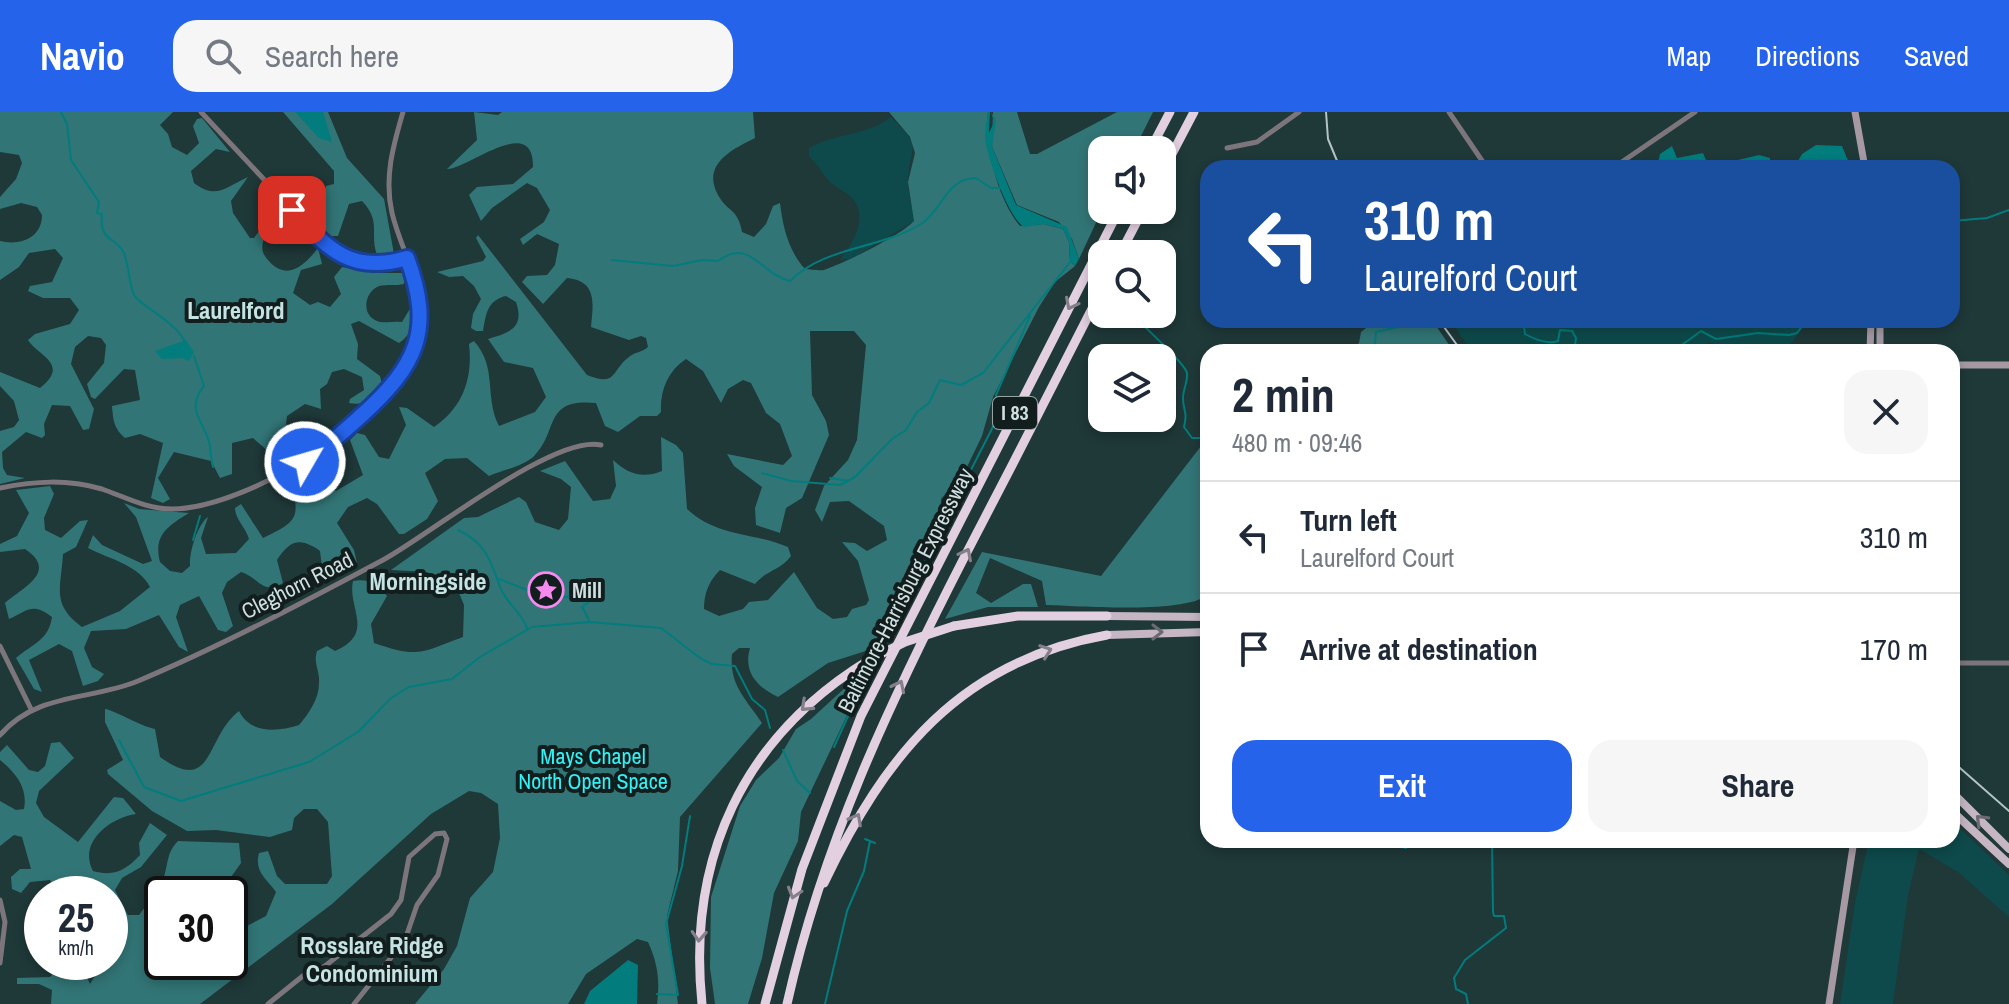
<!DOCTYPE html>
<meta charset="utf-8">
<style>
:root{--surface:#fff;--page:#f6f6f7;--text:#1f2937;--muted:#747a83;--line:#e0e1e3;--accent:#2563eb}
body{margin:0;font-family:"Archivo Narrow",sans-serif;background:var(--page);color:var(--text);height:100vh;display:flex;flex-direction:column;font-size:30px;white-space:nowrap}
*{box-sizing:border-box;margin:0}
p{font-size:26px;color:var(--muted)}
.icon{flex:none;width:44px;height:44px;fill:none;stroke:currentColor;stroke-width:2;stroke-linecap:round;stroke-linejoin:round}
.map{position:relative;flex:1;overflow:hidden}
.drawer{position:absolute;left:1200px;top:232px;width:760px;height:504px;display:flex;flex-direction:column;background:var(--surface);border-radius:24px;box-shadow:0 4px 12px #0003}
.drawer>*{flex:none}
.top-card{position:absolute;left:1200px;top:48px;width:760px;height:168px;border-radius:24px;box-shadow:0 4px 12px #0003;background:#1a4fa0;color:#fff;overflow:hidden}
.fabs{position:absolute;left:1088px;top:24px;display:grid;gap:16px}
.fabs a{display:grid;place-items:center;width:88px;height:88px;border-radius:16px;background:var(--surface);box-shadow:0 4px 12px #0003;font-size:40px}
.speed{position:absolute;left:24px;top:764px;display:flex;gap:16px;font-size:40px;font-weight:700;text-align:center}
.speed>*{display:grid;place-content:center;width:104px;height:104px;border-radius:50%;background:var(--surface);box-shadow:0 4px 12px #0003;line-height:1}
.speed small{font-size:20px;font-weight:400}
.speed .limit{border:4px solid #111;border-radius:12px;background:#fff;color:#111}
.pin{position:absolute;display:grid;place-items:center;width:68px;height:68px;color:#fff;margin:-34px;border-radius:16px;box-shadow:0 4px 12px #0006}
.me{position:absolute;width:88px;margin:-44px;rotate:52deg;stroke-linejoin:round;filter:drop-shadow(0 0 6px #0008)}
.turn{display:flex;align-items:center;gap:28px;height:168px;padding:0 32px;font-size:36px}
.turn .icon{width:104px;height:104px;stroke-width:2.5}
.turn b{display:block;font-size:56px;line-height:68px}
.round{display:grid;place-items:center;flex:none;width:84px;height:84px;border-radius:24px;background:var(--page)}
.overview{display:flex;align-items:center;justify-content:space-between;height:136px;padding:0 32px}
h1{font-size:48px;font-weight:800;line-height:60px}
.primary-button{display:flex;gap:16px;margin-top:auto;padding:16px 32px}
.primary-button a{flex:1;height:92px;border-radius:24px;background:var(--accent);color:#fff;font-size:32px;font-weight:800;line-height:92px;text-align:center}
.primary-button a+a{background:var(--page);color:var(--text)}
ul{padding:0;list-style:none}
li{display:flex;align-items:center;gap:24px;height:112px;padding:0 32px;border-top:2px solid var(--line)}
li div{flex:1}
li b{display:block;font-size:30px}
li em{font-style:normal}
header{display:flex;align-items:center;gap:48px;box-sizing:border-box;height:112px;padding:0 40px;background:var(--accent);color:#fff}
header strong{font-size:38px}
nav{display:flex;gap:44px;margin-inline-start:auto;font-size:28px}
.search{width:560px;height:72px;background:var(--page);display:flex;align-items:center;gap:20px;box-sizing:border-box;padding:0 28px;border-radius:24px;color:var(--muted);font-size:30px}
.map>svg:first-child{display:block}
</style>
<header>
<strong>Navio</strong>
<div class="search"><svg class="icon" aria-label="search" viewBox="0 0 24 24"><circle cx="10" cy="10" r="6"/><path d="M15 15l6 6"/></svg>Search here</div>
<nav><a>Map</a><a>Directions</a><a>Saved</a></nav>
</header>
<div class="map">
<svg width="2009" height="892" viewBox="0 0 2009 892">
<rect width="100%" height="100%" fill="#1f3838"/>
<path fill="#0e4a4b" d="M891,5c33,34 19,24 17,64 0,13 5,27 6,40l-61,37 -13,2c11,-15 31,-43 11,-63 -6,-6 -15,-9 -21,-15 -8,-8 -11,-17 -21,-25v-9c26,-15 58,-12 82,-31z
M1450,208h359l-25,32h-49l-27,-10 -3,10h-233z
M1952,709l57,54v42l-51,-45 -39,-23 -11,46 -15,109h-53l15,-101 14,-63h83z"/>
<path fill="#327576" d="M0,0h173l-13,13 8,9 4,13 15,8 12,-12 -6,-17 4,-7 5,-1 28,34 -14,-3 -25,22 3,12c22,17 32,4 54,-6l-17,24 2,12 17,25h4l16,-22 8,-2 3,4c-4,10 -16,14 -18,24 -2,8 0,12 5,18 19,22 36,6 50,-12l4,16 -21,6 -8,23 17,12 8,-3 12,5 11,-13 -7,-17 8,-10 32,6h30v11c-8,2 -17,0 -25,2 -15,6 -18,29 -2,35 6,3 18,0 25,1l9,-15 3,2c1,15 -3,26 -15,34l-40,-22 -8,3 7,20 -1,15 23,17 3,12c-9,11 -19,18 -34,15l1,-4 14,-9 -2,-13 -18,-8 -12,3 -5,12 -7,5 1,20 -16,-5 -18,12 -1,8 7,11 20,5 -3,7 -21,8 -3,12 -9,-2c-4,-11 -15,-19 -24,-27l-21,5v31l-12,4 -9,-17 -37,-9 -16,26 12,21 -7,4 -12,-5 12,-55 -23,-9 -15,4c-11,-9 -12,-18 -13,-32l28,-6 -5,-30 -11,-1 -29,30 -4,-2 -4,-13 17,-21 2,-18 -5,-7 -13,-2 -13,11 -4,17 23,45 -5,20 -6,1 -13,-24 -18,-1 -8,19 1,11 -3,3 -16,-6 -24,20 1,16 4,7 18,3 -25,6v-53l14,-4 5,-7 -5,-19 -14,-15v-14l40,16c31,-24 -3,-33 -12,-48l7,-6 35,-10 9,-14 -9,-12h-27l-15,-7 2,-5 22,-4 11,-24 -8,-9 -26,4 -10,14 -19,13v-39c20,5 42,-3 42,-26l-5,-8 -16,-4 -21,6v-12l16,-18 6,-16 -3,-8 -19,-3z
M283,0h45l19,46 37,41 10,55 -17,1c-8,-22 5,-33 -15,-54l-13,3 -11,32h-8l-15,-10 11,-40 8,-2v-13z
M474,0l24,3 4,-3h251l2,26c-22,11 -54,26 -37,57 10,18 20,13 24,37l12,5 12,-13 7,-18 7,-3c3,24 8,47 25,66 5,0 13,2 19,1 20,-7 76,-34 90,-49l-6,-39 7,-29 -5,-16 -21,-25h99c-4,33 10,88 32,114l24,-2 19,5 6,13 1,19 5,5 -20,16 -16,25 -46,90 -11,39 -17,35 -24,28 -1,19 -68,131 -44,14 -50,34c-21,-10 -35,-25 -28,-49h-11l-7,6c-3,31 14,45 30,69l-82,94 -2,54 -11,45 11,88h-21c3,-23 1,-40 -9,-62l-11,-3 -51,35 -18,30h-153l29,-35 13,-23 13,-48 23,-26 7,-34 -2,-34 -17,-11 -12,-2 -38,23 -99,90 -132,100h-149l1,-14 -13,-6h-22v-6l33,-1 8,-9 -2,-6h24l10,22c8,-15 20,-20 26,-33 5,-9 -4,-16 -6,-24 -2,-10 0,-23 0,-33h-52l-8,-14 -20,2 -9,11 -9,-4 -1,-12 9,-8h11l-9,-32 -8,-2 -14,11v-45l16,9 8,-1c4,-21 -8,-36 -24,-49v-8l7,-7 22,25 9,2 7,-6 6,-23 9,-1 14,16 -35,33 -3,12 8,14 34,25 36,-45 9,1 13,16c-27,4 -58,29 -43,57 21,6 33,-1 47,-16l-1,-12 11,-20 17,12 -26,32 -19,11 -7,12 13,25h11c8,-11 17,-20 23,-33 7,-16 3,-28 16,-41l61,2 2,20 -22,31h-57v68h68v-27l36,-19 10,-24c-10,-14 -22,-20 -17,-39l9,-2 9,25 8,8h42l5,-8 -4,-54 -11,-13h-13l-10,9 -2,12 -22,7 -54,-7 -29,1 -35,-20 -44,-37 -1,-4 16,-10 -18,-38v-13c9,1 35,17 50,20l5,28c54,39 45,-20 79,-46 12,23 37,21 60,14 10,-12 20,-26 20,-42 1,-13 -6,-19 -2,-32l10,-5 8,5c41,-18 12,-43 18,-70 15,-3 25,3 34,15l-16,28 3,19c46,16 47,9 89,-6l1,-32 -7,-17 -30,-16 -36,-2 73,-52 14,-1 41,-20 7,5 9,20 24,8 9,-11 3,-32 -10,-8 -21,-8 25,-10 28,40 17,-2 6,-13 -3,-26c15,14 29,19 49,11l-1,-34 15,8 7,8 4,56c30,28 65,23 101,38l3,9c-11,15 -25,14 -36,28l-35,-14c-11,11 -16,23 -16,39l15,7 24,-7 6,-7 19,-2 26,-28 23,36 16,11 14,-2 5,-8 14,-4 3,-5 -11,-39 -16,-19 13,1 12,8 20,-11 -3,-14 -35,-25 -19,1 -8,20 -7,-12 9,-24 24,-26 9,-20 9,-95 -12,-14h-44l2,64 14,26 3,14 -27,63 -16,10 -6,25 -24,-8 -1,-17 7,-21 -28,-21 -7,-12 56,11 9,-9 -12,-32 -14,-11 -15,-30 -8,-3 -15,9 -7,14 -18,-32 -17,-12c-18,12 -26,31 -25,53l-4,4h-17l-22,16 -13,-6 -9,-23c-53,-5 -37,27 -61,52 -10,11 -32,15 -46,21l-22,-18 -22,1 -20,14 13,28 -11,18 -23,15h-5l-22,-30 -10,-6 -19,9 -11,16 17,27 3,13 -11,9 -27,8 -3,-3 6,-10 -2,-16c-20,-14 -30,-11 -43,9l6,23c-22,12 -23,-5 -42,-11l-14,10 -5,11 11,33 -7,6 -8,-2 -19,-34 -19,9 -4,12 12,35 -9,-5 -20,-32 -33,14 -35,2 -7,17 8,19 12,7 -6,7 -15,5 -11,-35 -13,-7 -30,16 13,32 -8,-3 -18,-31c16,-14 33,-18 36,-41 -19,-15 -24,-7 -43,2l-4,-16c15,-14 55,-31 20,-54l-25,3v-8l17,-8 12,-23 -13,-23 34,-4 4,8 -10,24 1,12 16,8 19,-17 8,-1 -12,27 -13,7c-2,35 -12,50 19,73l38,-16 30,-24c-11,-22 -41,-28 -62,-39l5,-13 9,10 41,19 9,-3 -16,-44 -12,-14 15,6 50,4c-21,13 -36,22 -29,49l10,9 12,2 8,-7c-1,-13 7,-41 18,-49l-7,21 5,16 30,-1 13,-14c-3,-11 -14,-20 -14,-31l6,-4 22,34c40,-19 34,-21 29,-61l30,-18 5,24 9,8 27,-16 -13,-35 7,-7 8,2 14,22 10,2 17,-34 -7,-18 8,1 27,19c29,-20 39,-49 35,-83l5,-3c24,27 10,56 25,85l36,-14 11,-15 -13,-29 -29,-6 -16,-23c21,-6 37,-11 28,-37l-10,-6c-18,4 -20,17 -23,35h-7l-5,-3 2,-14 8,-15 -7,-13 -11,-10 -14,1 -12,-5 46,-11 3,-4 -10,-19 2,-3 109,140c31,12 23,-4 43,-19 6,-4 12,-4 18,-9l-2,-9 -5,-2 -12,4 -38,-13c2,-23 7,-46 -24,-49l-24,26 -21,-22 5,-6 20,-1 8,-10 4,-21 -22,-10 -14,11 -3,-6 24,-17 6,-12 -13,-22 -10,-5 -35,25 -11,13 -12,-26 8,-8 36,-3 20,-17c1,-55 -67,3 -86,2l30,-29z
M993,0h24l13,42h7l80,-42h36l-19,38h-32v60l-23,49 -7,-20 -13,-17 -42,-17 -25,-58z
M1376,208h56l22,32h-106l11,-9 2,-11z
M1208,325v158c-25,19 -128,11 -162,10l-4,-24 -52,-23 -14,35 15,10 32,-19h8l7,23h-50l-43,12 37,-67 119,24z
M872,551l-71,149 -3,29 -24,52 -12,65 -14,46h-33l-5,-36 1,-71 29,-91 16,-26 23,-22 17,-29 15,-10z"/>
<path fill="#027c7d" d="M295,0h28l9,30 -13,-4z
M988,0h2l-1,21 5,-11 -3,-10 5,8 -4,27 24,58 51,22 12,32 -4,7 -5,-5 -1,-19 -6,-13 -19,-5 -20,3c-15,-8 -38,-72 -39,-90 0,-9 2,-17 3,-25z
M1816,33l26,1 9,22h-57l8,-14z
M1672,34l5,12 26,-5 3,7 -4,8h-45l3,-14z
M1759,43l11,3v10h-66z
M186,228l8,12 -5,9 -7,-3 -20,1 -7,-8z
M628,848l10,5 -1,39h-53l6,-13z"/>
<g fill="none" stroke-linecap="round" stroke-linejoin="round">
<path stroke="#027c7d" stroke-width="2" d="M61,0l6,12 4,36 28,42 -2,11 5,1c-3,29 14,22 22,39 5,14 5,30 10,42 4,9 39,25 50,45
M1952,109l35,-3 22,-8
M612,148l61,6 29,-6 16,1c32,-24 42,13 72,20 35,-35 91,-32 131,-57 22,-14 25,-46 55,-46l15,10h9
M1132,202c11,12 53,49 55,59 1,9 -4,16 -4,25 0,14 5,12 1,29l8,11h16
M1523,208l2,14c9,5 22,11 33,7l2,-11 12,1 4,7 -2,14
M1374,240l2,-20 54,-12
M1594,240l10,-4 19,4
M1658,240l21,-5 22,-16 15,8 42,-6 31,2 8,-2 10,-13
M194,244l10,30c-21,25 4,39 6,61 1,8 1,12 3,20
M762,361l29,8 49,4 15,-8 37,-38 14,-9 11,-18 12,-9 11,-23 21,5 22,-12 88,-112
M830,366l19,3
M458,418c27,12 33,31 42,57 5,15 21,24 27,41
M193,428l7,-24
M499,467l49,19 44,-3 2,3 -12,9 7,13
M878,540l123,-241 -5,-16 34,-79
M119,628l25,47 37,14 128,-39 49,-30 33,-34 18,-11 43,-8 28,-22 52,-30 58,-5 71,6 39,30 12,6 23,2 17,33 13,11 5,18
M834,635l39,-86
M783,638l14,31 13,12
M865,727l10,4
M1362,730h21l23,6
M657,882l21,1 -12,-71 16,-58 8,-50
M825,892l22,-93 17,-40 6,-30
M1468,892l-2,-10 -10,-5 -2,-11 11,-18 41,-32 -2,-12h-10l-1,-4 -1,-72"/>
<path stroke="#7c757b" stroke-width="5" d="M201,0l126,135c26,18 51,20 80,11
M1449,0l38,56
M1227,36l30,-6 42,-30
M1613,56l82,-56
M0,376c35,-7 67,-9 102,1 23,8 45,20 70,20 78,0 242,-101 249,-185 3,-40 -20,-73 -29,-111 -8,-35 1,-67 11,-101
M0,534l31,63
M1952,551h57
M0,623c37,-43 90,-34 138,-54 83,-35 166,-79 245,-121 45,-24 171,-126 218,-115
M0,788l5,22 -5,41
M268,892l36,-29 21,-9 66,-52 10,-14 8,-43 26,-23 9,-1 3,6 -9,36 -21,30 -12,35 -51,64"/>
<path stroke="#a699a4" stroke-width="7" d="M1855,0l10,56
M1880,208v32
M1870,240l1,-32
M1952,253h57
M1829,892l25,-164"/>
<path stroke="#c6b6c4" stroke-width="8" d="M1107,504l101,1
M1107,523l101,-3
M1952,680l57,57
M1952,699l57,53"/>
<path stroke="#e2cfe0" stroke-width="9" d="M1150,38l20,-38
M1162,61l32,-61
M1120,142l23,-44
M954,514l64,-10h89
M824,771c61,-128 136,-222 283,-248
M702,892c-15,-146 41,-267 167,-344
M765,892l37,-135 59,-153 258,-506
M787,892c36,-161 104,-304 179,-450 46,-88 91,-176 136,-265"/>
<path stroke="#b4c4c4" stroke-width="2" d="M1326,0l2,27 12,29
M1439,208l23,32
M1952,649l57,50"/>
<path stroke="#e2cfe0" stroke-width="9" d="M869,548l36,-18 49,-16"/>
</g>
<defs><path id="oneway-chevron" d="M-2-3.5L2.5 0L-2 3.5" fill="none" stroke-width="1.6" stroke-linecap="round" stroke-linejoin="round" transform="scale(2)"/></defs>
<g stroke="#847f88">
<use href="#oneway-chevron" transform="translate(1071 192) rotate(117)"/>
<use href="#oneway-chevron" transform="translate(966 442) rotate(-63)"/>
<use href="#oneway-chevron" transform="translate(1046 539) rotate(-20)"/>
<use href="#oneway-chevron" transform="translate(899 574) rotate(-64)"/>
<use href="#oneway-chevron" transform="translate(806 594) rotate(137)"/>
<use href="#oneway-chevron" transform="translate(856 707) rotate(-62)"/>
<use href="#oneway-chevron" transform="translate(794 781) rotate(107)"/>
<use href="#oneway-chevron" transform="translate(699 824) rotate(93)"/>
</g>
<g stroke="#6c6a70">
<use href="#oneway-chevron" transform="translate(1157 520)"/>
<use href="#oneway-chevron" transform="translate(1981 708) rotate(-135)"/>
</g>
<g fill="none" stroke-linecap="round" stroke-linejoin="round">
<defs>
<path id="route" d="M292,98c36,39 59,65 115,48 27,72 10,107 -45,157 -18,16 -36,33 -57,47"/>
</defs>
<use href="#route" stroke="#184099" stroke-width="20"/>
<use href="#route" stroke="#2563eb" stroke-width="14"/>
</g>
<defs>
<symbol id="sight-ring" viewBox="-11 -11 22 22"><circle r="9.5" fill="#121d1d" stroke="#f689ee" stroke-width="1.5"/><path d="M0-6L1.8-2.2L6-1.7L2.9 1.2L3.7 5.4L0 3.3L-3.7 5.4L-2.9 1.2L-6-1.7L-1.8-2.2Z" fill="#f689ee"/></symbol>
</defs>
<g fill-rule="evenodd">
<use href="#sight-ring" x="526" y="458" width="40" height="40"/>
</g>
<g text-anchor="middle" stroke-width="8" stroke-linejoin="round" paint-order="stroke">
<rect fill="#121d1d" stroke="#96a4a4" stroke-width="2" x="993" y="285" width="44" height="32" rx="6"/>
<g font-size="20" font-weight="bold" fill="#cfdede">
<text x="1015" y="308">I 83</text>
</g>
<g font-size="22" fill="#cfdede" stroke="#121d1d">
<text transform="translate(297 473) rotate(-27)" y="8">Cleghorn Road</text>
<text transform="translate(905 478) rotate(-63)" y="8">Baltimore-Harrisburg Expressway</text>
</g>
<g font-size="22" font-weight="bold" fill="#cfdede" stroke="#121d1d" text-anchor="start">
<text x="572" y="486">Mill</text>
</g>
<g font-size="22" fill="#30f3f6" stroke="#121d1d">
<text x="593" y="652">Mays Chapel<tspan x="593" dy="25">North Open Space</tspan></text>
</g>
<g font-size="24" font-weight="bold" fill="#c6e3e3" stroke="#121d1d">
<text x="236" y="207">Laurelford</text>
<text x="428" y="478">Morningside</text>
<text x="372" y="842">Rosslare Ridge<tspan x="372" dy="28">Condominium</tspan></text>
</g>
</g>
</svg>
<div class="fabs">
<a><svg class="icon" aria-label="sound" viewBox="0 0 24 24"><path d="M4 9h4l5-4v14l-5-4H4zM17 9q2 3 0 6"/></svg></a>
<a><svg class="icon" aria-label="search" viewBox="0 0 24 24"><circle cx="10" cy="10" r="6"/><path d="M15 15l6 6"/></svg></a>
<a><svg class="icon" aria-label="layers" viewBox="0 0 24 24"><path d="M12 4l9 5-9 5-9-5zM3 14l9 5 9-5"/></svg></a>
</div>
<div class="speed"><div>25<small>km/h</small></div><div class="limit">30</div></div>
<div class="pin" style="left:292px;top:98px;background:#d93025"><svg class="icon" aria-label="arrive" viewBox="0 0 24 24"><path d="M6 21V4h12l-3 4 3 4H6"/></svg></div>
<svg class="me" style="left:305px;top:350px" viewBox="-20 -20 40 40"><circle r="17" fill="#2563eb" stroke="#fff" stroke-width="3"/><path d="M0-11L8 9 0 5-8 9z" fill="#fff"/></svg>
<div class="top-card">
<div class="turn"><svg class="icon" aria-label="left" viewBox="0 0 24 24"><path d="M17 20v-9H6M10 6l-5 5 5 5"/></svg><div><b>310 m</b>Laurelford Court</div></div>
</div>
<section class="drawer">
<div class="overview"><div><h1>2 min</h1><p>480 m · 09:46</p></div><a class="round"><svg class="icon" aria-label="close" viewBox="0 0 24 24"><path d="M6 6l12 12M18 6L6 18"/></svg></a></div>
<ul>
<li><svg class="icon" aria-label="left" viewBox="0 0 24 24"><path d="M17 20v-9H6M10 6l-5 5 5 5"/></svg><div><b>Turn left</b><p>Laurelford Court</p></div><em>310 m</em></li>
<li><svg class="icon" aria-label="arrive" viewBox="0 0 24 24"><path d="M6 21V4h12l-3 4 3 4H6"/></svg><div><b>Arrive at destination</b></div><em>170 m</em></li>
</ul>
<div class="primary-button"><a>Exit</a><a>Share</a></div>
</section>
</div>
